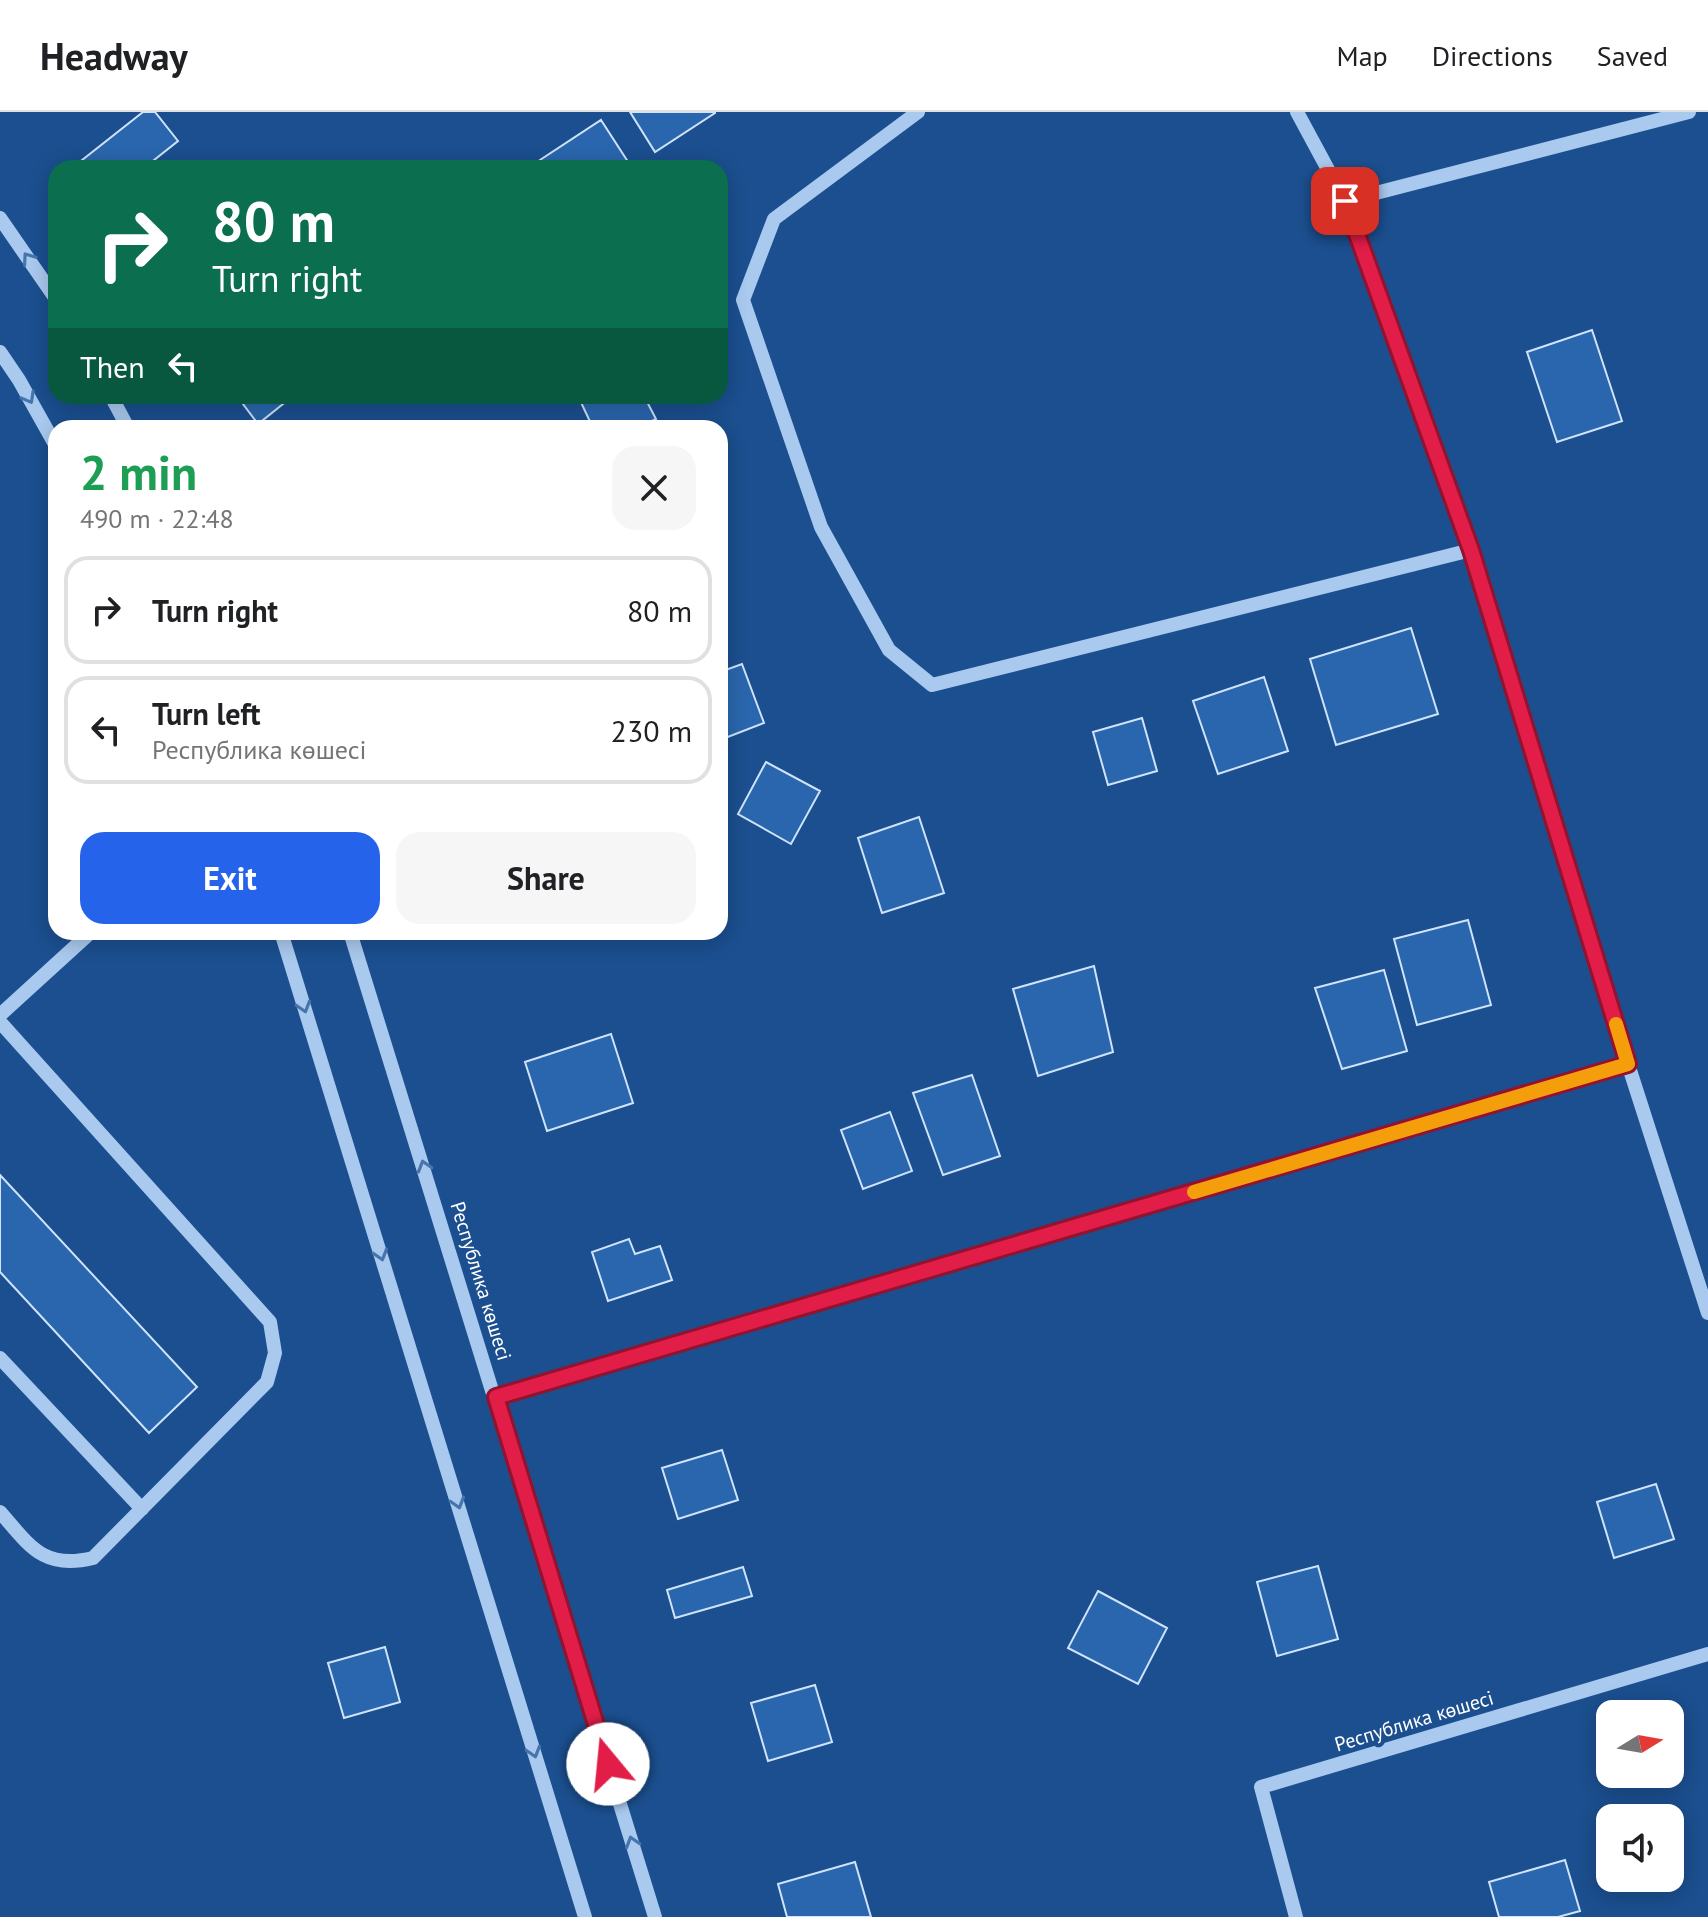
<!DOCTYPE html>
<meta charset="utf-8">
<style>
:root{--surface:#fff;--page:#f6f6f6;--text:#202124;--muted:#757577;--line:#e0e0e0;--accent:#2563eb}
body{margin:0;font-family:"PT Sans",sans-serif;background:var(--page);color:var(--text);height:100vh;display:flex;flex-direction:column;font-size:30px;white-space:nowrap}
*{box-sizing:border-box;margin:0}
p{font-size:26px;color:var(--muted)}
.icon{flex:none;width:44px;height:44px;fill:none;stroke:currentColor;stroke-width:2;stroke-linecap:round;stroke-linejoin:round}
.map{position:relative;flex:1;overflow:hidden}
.sheet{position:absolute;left:48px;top:308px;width:680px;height:520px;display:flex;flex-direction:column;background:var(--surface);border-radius:24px;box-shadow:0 4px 20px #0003}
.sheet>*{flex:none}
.top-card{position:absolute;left:48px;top:48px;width:680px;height:244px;border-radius:24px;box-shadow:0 4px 20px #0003;background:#0b6e4f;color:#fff;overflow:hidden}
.needle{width:52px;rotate:79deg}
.buttons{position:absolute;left:1596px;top:1588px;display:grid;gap:16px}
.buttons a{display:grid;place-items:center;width:88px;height:88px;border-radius:16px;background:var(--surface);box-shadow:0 4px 20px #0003;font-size:40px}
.pin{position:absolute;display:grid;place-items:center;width:68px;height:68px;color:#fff;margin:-34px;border-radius:16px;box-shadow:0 4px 12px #0006}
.me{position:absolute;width:88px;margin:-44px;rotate:343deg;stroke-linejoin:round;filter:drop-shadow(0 0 6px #0008)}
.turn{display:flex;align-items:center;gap:28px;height:168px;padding:0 32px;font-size:36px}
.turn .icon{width:104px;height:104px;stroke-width:2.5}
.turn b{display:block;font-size:56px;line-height:68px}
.then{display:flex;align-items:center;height:76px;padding:0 32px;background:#0003;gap:16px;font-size:30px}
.round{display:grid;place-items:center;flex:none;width:84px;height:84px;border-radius:24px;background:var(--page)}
.summary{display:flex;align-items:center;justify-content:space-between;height:136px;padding:0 32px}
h1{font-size:48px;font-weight:600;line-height:60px;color:#1e9e55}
.cta{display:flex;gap:16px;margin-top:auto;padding:16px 32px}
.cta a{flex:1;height:92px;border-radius:24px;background:var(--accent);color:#fff;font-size:32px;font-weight:600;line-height:92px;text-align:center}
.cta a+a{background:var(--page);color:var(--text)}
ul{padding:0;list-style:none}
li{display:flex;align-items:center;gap:24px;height:108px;margin:0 16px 12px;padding:0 16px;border:4px solid var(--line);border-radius:24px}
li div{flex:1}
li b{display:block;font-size:30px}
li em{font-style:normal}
header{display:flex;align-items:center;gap:48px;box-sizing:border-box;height:112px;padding:0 40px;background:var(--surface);border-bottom:2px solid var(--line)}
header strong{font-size:38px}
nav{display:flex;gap:44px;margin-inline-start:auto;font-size:28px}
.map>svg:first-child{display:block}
</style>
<header>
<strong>Headway</strong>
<nav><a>Map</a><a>Directions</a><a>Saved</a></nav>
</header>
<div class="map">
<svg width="1708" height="1805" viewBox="0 0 1708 1805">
<rect width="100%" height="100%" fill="#1b4f8f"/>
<path fill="#2a66ad" stroke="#cfe3fa" stroke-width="2" d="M143,0h12l23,29 -34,27h-72z
M630,0h85v1l-60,39z
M601,8l31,48h-87l-5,-8z
M1592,218l30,91 -65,21 -30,-90z
M237,284h56l-35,28z
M578,284h66l12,23 -18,9h-45z
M1411,516l27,86 -102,31 -26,-86z
M742,552l22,59 -44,17v-68z
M1264,565l24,74 -70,23 -25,-73z
M1142,606l15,53 -49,14 -15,-53z
M766,650l54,29 -29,53 -53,-30z
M919,705l25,76 -62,20 -24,-75z
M1468,808l23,85 -74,20 -23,-86z
M1094,854l19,86 -75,24 -25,-87z
M1384,858l23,81 -65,18 -27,-81z
M611,922l22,69 -86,28 -22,-69z
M972,963l28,81 -57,19 -30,-82z
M890,1000l22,59 -49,18 -22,-59z
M0,1063l197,212 -48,46 -149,-161z
M629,1127l6,15 25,-8 12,34 -64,21 -16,-49z
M722,1338l16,50 -60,19 -16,-51z
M1656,1372l18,55 -60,19 -17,-56z
M1318,1454l20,73 -61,17 -20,-74z
M743,1455l9,29 -77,22 -8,-28z
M1098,1479l69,37 -29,56 -70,-36z
M385,1535l15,55 -56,16 -16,-55z
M815,1573l17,57 -64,19 -17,-58z
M1565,1748l15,51 -22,6h-59l-10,-35z
M855,1750l16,55h-84l-9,-33z"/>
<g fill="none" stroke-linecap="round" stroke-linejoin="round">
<path stroke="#a9c9ee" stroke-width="14" d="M918,0l-144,107 -31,81 78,227 68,123 43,35 539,-135
M1297,0l48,89 126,349 157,514 80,249
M1345,89l344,-89
M0,106l56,81
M0,240l19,28 37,66
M111,284l17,32
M281,820l304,985
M350,820l305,985
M0,903l91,-83
M0,910l270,300 5,31 -8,29 -174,176c-50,12 -63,-12 -93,-46
M0,1246l142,151
M496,1285l1132,-333
M1296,1805l-35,-130 447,-133"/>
</g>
<defs><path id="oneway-chevron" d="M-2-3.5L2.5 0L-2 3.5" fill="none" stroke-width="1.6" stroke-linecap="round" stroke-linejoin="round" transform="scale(2)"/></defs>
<g stroke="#4674ac">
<use href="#oneway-chevron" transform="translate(28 146) rotate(-125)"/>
<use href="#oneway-chevron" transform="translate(29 286) rotate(61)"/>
<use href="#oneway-chevron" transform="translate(304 895) rotate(73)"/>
<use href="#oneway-chevron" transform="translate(424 1054) rotate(-107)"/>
<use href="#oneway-chevron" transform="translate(381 1143) rotate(73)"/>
<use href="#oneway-chevron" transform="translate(458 1391) rotate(73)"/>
<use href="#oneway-chevron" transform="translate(534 1640) rotate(73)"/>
<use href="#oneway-chevron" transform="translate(632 1730) rotate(-107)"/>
</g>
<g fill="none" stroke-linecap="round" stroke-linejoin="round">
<defs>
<path id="route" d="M608,1652l-112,-367 1132,-333 -157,-514 -126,-349"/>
</defs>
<use href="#route" stroke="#92132f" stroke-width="20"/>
<use href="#route" stroke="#e11d48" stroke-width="14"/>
<path stroke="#f59e0b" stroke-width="14" d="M1194,1080l434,-128 -12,-40"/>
</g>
<g text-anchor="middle" stroke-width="8" stroke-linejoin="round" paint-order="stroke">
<g font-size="20" fill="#fff" stroke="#1b4f8f">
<text transform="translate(481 1169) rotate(73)" y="7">Республика көшесі</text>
<text transform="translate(1414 1609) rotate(-17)" y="7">Республика көшесі</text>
</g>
</g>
</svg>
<div class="buttons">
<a><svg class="needle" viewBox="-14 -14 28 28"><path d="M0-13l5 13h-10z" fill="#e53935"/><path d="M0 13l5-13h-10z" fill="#757577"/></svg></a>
<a><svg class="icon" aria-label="sound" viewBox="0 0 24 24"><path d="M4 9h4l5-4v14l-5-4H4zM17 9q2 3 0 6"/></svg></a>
</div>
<div class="pin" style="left:1345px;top:89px;background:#d93025"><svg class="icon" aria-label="arrive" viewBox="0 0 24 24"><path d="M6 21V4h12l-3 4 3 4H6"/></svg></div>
<svg class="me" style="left:608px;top:1652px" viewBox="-20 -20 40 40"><circle r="19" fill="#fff"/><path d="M0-13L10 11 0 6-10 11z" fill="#e11d48"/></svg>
<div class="top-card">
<div class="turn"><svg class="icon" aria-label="right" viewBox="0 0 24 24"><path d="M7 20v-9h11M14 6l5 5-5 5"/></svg><div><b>80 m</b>Turn right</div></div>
<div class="then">Then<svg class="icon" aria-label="left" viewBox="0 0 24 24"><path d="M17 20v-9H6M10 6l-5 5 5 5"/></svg></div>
</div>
<section class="sheet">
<div class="summary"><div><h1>2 min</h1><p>490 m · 22:48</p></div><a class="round"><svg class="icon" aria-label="close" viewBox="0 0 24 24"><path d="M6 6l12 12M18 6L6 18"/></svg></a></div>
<ul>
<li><svg class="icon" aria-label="right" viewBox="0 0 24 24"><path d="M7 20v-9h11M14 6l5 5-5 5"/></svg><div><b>Turn right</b></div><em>80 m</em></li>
<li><svg class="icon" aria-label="left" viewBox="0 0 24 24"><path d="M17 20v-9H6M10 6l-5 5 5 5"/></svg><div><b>Turn left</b><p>Республика көшесі</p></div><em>230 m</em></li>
</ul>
<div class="cta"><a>Exit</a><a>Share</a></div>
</section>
</div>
